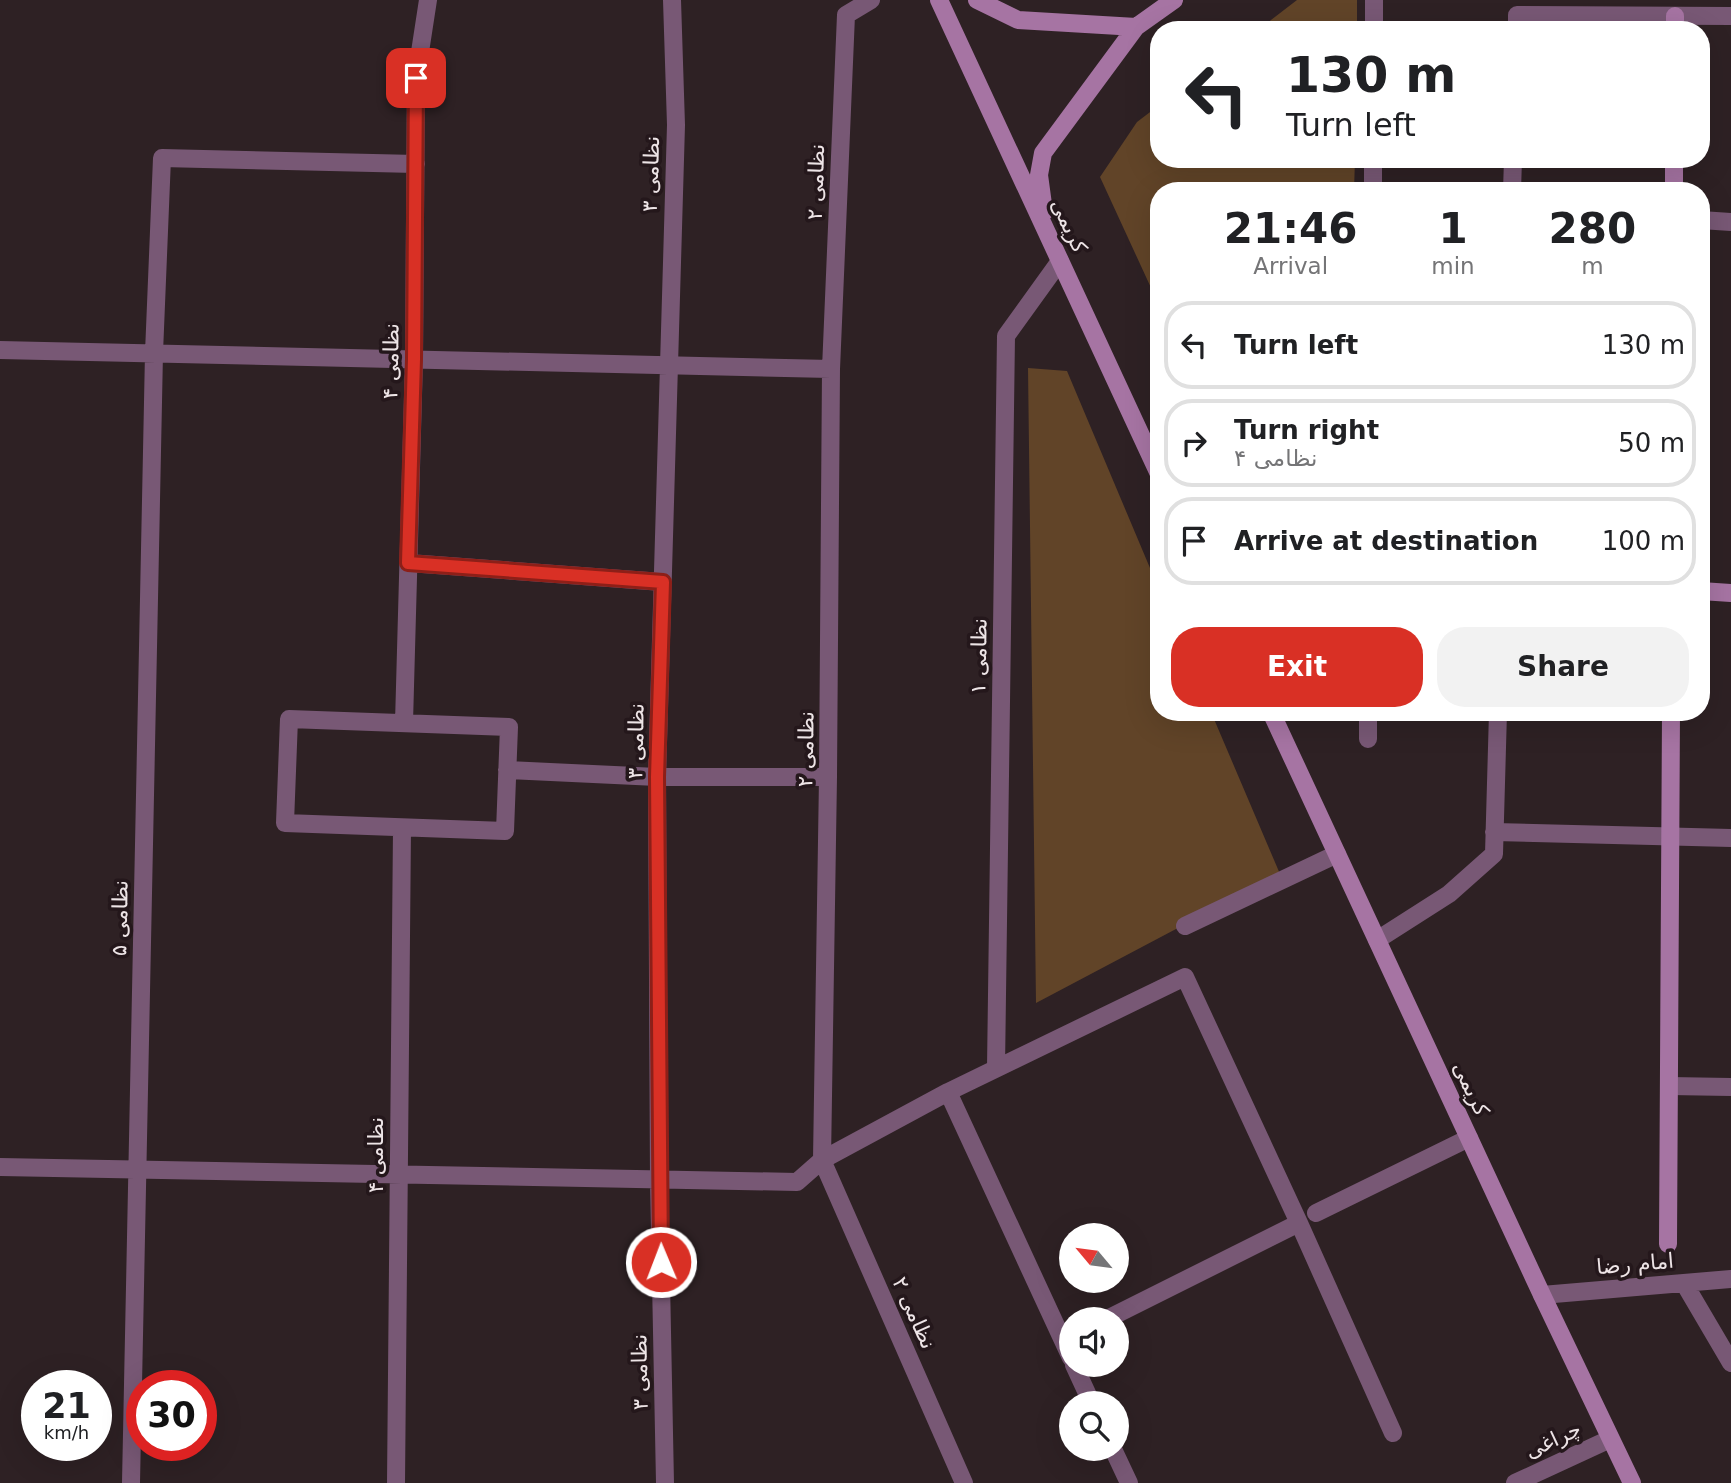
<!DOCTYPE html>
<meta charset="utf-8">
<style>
:root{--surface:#fff;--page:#f2f2f2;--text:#202124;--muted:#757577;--line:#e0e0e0;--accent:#d93025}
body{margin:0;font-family:"DejaVu Sans",Vazirmatn,sans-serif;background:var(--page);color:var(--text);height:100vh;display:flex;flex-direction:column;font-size:26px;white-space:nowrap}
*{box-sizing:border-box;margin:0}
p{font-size:23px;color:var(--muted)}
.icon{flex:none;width:38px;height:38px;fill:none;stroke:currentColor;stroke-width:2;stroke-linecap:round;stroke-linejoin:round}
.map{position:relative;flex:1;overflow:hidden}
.sheet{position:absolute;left:1150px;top:182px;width:560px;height:539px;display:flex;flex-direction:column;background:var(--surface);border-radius:28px;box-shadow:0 7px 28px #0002}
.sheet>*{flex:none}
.guide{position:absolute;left:1150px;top:21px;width:560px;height:147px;border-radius:28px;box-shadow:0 7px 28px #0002;background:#fff;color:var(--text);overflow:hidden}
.needle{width:46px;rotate:299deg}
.buttons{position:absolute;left:1059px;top:1223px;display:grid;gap:14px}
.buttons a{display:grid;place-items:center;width:70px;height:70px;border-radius:50%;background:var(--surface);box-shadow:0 7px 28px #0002;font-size:35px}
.speed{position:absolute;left:21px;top:1370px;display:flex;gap:14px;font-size:35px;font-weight:700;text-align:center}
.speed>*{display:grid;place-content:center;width:91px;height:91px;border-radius:50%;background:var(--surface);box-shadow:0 7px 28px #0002;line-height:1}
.speed small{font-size:18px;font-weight:400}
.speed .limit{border:10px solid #d22;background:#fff;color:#111}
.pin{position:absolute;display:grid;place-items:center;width:60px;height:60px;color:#fff;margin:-30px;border-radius:14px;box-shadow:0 4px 10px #0006}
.me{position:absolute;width:77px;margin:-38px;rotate:359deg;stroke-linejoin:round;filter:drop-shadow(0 0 5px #0008)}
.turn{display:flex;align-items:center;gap:24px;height:147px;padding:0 21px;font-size:32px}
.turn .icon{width:91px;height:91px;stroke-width:2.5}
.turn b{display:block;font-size:49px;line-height:60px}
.eta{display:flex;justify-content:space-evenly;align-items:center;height:119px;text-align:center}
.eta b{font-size:42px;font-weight:700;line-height:49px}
.action{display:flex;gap:14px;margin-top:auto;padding:14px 21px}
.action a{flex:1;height:80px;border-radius:28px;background:var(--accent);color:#fff;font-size:28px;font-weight:700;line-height:80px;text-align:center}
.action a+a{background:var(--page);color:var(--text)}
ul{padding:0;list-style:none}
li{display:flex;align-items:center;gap:21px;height:88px;margin:0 14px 10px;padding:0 7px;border:4px solid var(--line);border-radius:28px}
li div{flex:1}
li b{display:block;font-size:26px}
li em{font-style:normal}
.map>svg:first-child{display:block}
</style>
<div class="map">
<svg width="1731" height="1483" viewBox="0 0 1731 1483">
<rect width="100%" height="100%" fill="#2e2124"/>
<path fill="#614428" d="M1297,0h60v30h-99z
M1158,106v53h197l-1,32h-196v112l-58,-126 37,-55z
M1028,368l39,3 91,216v125h53l69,162 -244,129z"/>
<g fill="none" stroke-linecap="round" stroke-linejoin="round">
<path stroke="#785875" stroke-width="18" d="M871,0l-25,15 -15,354 -3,408 -6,383 142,323
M1374,30v-30
M1517,30v-15l214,1
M1373,191v-32
M1512,191l1,-32
M1701,220l30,2
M0,350l831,19
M409,563l253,19
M289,719l220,8 -4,104 -220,-8z
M404,723l10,-364 2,-281 12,-78
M1368,739v-27
M507,770l150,7h171
M1494,832l237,6
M1185,926l152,-72
M1377,940l72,-46 45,-40 4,-142
M996,1068l10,-732 54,-75
M1669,1086l62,1
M948,1092l123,266
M0,1167l797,15 25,-22 126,-68 237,-115 114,246 94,210
M1316,1213l153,-75
M1684,1283l47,80
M1542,1295l189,-16
M1105,1320l194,-97
M1074,1365l18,39
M1113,1449l16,34
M131,1483l23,-1130 8,-195 254,6
M396,1483l6,-655
M665,1483l-6,-303 -2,-403 19,-652 -4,-125
M1515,1483l95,-44"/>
<path stroke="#a674a3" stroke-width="18" d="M939,0l219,472
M977,0l41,20 118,7
M1675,30v-14
M1674,191v-32
M1044,212l-5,-37 4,-22 93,-126 38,-27
M1701,591l30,2
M1271,712l271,583 90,188
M1668,1244l3,-532"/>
</g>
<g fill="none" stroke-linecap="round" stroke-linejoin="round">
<defs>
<path id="route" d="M416,78l-2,281 -6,204 255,19 -6,195 4,485"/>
</defs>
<use href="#route" stroke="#8d1f18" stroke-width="18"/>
<use href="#route" stroke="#d93025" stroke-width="12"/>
</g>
<g text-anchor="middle" stroke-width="7" stroke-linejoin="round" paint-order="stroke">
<g font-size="21" fill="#ede4e6" stroke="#24171b">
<text transform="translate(651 174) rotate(-88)" y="7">نظامی ۳</text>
<text transform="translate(816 182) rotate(-88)" y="7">نظامی ۲</text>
<text transform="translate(1069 226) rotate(65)" y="7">کریمی</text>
<text transform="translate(391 361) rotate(-89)" y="7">نظامی ۴</text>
<text transform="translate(979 656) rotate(-89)" y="7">نظامی ۱</text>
<text transform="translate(636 741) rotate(-89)" y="7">نظامی ۳</text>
<text transform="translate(806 749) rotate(-89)" y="7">نظامی ۲</text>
<text transform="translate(120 918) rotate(-89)" y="7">نظامی ۵</text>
<text transform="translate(1471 1089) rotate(65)" y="7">کریمی</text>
<text transform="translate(376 1155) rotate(-90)" y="7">نظامی ۴</text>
<text transform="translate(1635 1264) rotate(-5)" y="7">امام رضا</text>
<text transform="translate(914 1313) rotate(66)" y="7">نظامی ۲</text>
<text transform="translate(640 1372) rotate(-91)" y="7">نظامی ۳</text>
<text transform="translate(1553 1440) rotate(-25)" y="7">چراغی</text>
</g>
</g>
</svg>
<div class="buttons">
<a><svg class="needle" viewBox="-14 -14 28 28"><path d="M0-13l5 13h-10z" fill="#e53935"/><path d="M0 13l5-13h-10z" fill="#757577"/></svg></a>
<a><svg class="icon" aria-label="sound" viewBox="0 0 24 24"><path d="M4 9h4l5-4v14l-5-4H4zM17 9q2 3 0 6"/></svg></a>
<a><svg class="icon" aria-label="search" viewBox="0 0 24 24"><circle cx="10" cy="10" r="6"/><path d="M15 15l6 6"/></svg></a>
</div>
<div class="speed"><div>21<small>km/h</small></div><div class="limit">30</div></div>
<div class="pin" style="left:416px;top:78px;background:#d93025"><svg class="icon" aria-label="arrive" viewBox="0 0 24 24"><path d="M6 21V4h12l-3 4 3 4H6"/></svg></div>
<svg class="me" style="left:661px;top:1262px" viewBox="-20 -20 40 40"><circle r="17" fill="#d93025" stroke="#fff" stroke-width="3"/><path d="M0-11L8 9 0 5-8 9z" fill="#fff"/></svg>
<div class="guide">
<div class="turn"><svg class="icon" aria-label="left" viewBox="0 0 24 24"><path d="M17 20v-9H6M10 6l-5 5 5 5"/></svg><div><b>130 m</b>Turn left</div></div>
</div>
<section class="sheet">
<div class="eta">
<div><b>21:46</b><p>Arrival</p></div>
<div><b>1</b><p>min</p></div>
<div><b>280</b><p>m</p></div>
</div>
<ul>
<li><svg class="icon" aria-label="left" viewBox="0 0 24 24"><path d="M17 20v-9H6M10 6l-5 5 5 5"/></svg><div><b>Turn left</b></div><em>130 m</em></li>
<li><svg class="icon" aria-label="right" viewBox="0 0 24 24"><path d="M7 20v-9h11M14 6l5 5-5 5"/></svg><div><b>Turn right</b><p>نظامی ۴</p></div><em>50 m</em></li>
<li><svg class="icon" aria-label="arrive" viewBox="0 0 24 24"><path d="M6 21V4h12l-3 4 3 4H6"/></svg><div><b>Arrive at destination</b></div><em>100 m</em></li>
</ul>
<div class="action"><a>Exit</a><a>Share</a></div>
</section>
</div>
